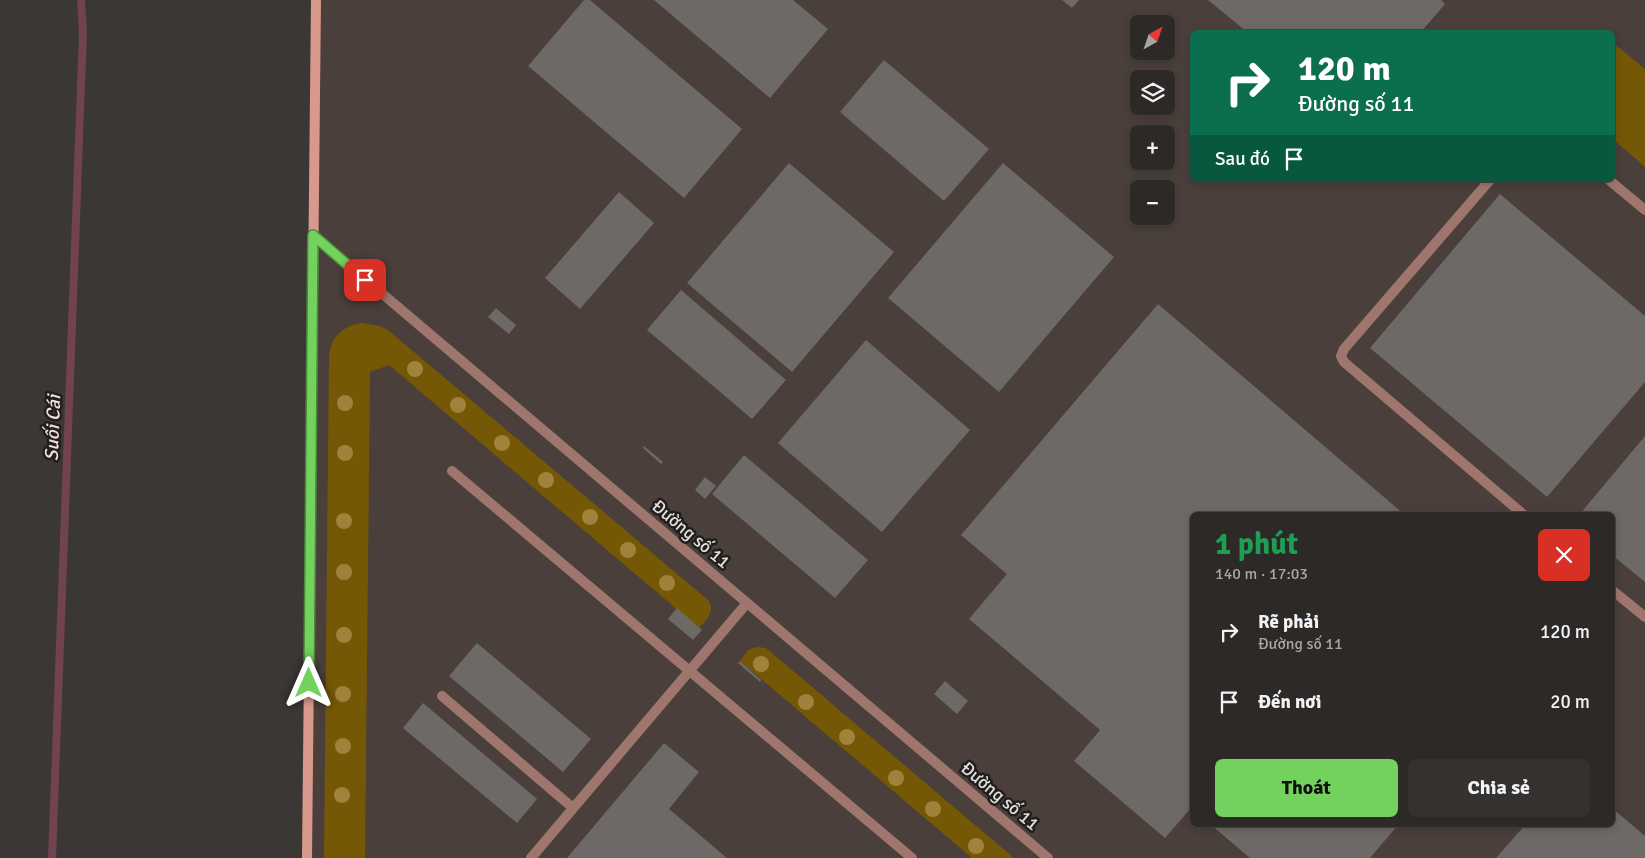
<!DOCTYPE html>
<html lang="vi">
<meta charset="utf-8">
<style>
:root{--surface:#2c2927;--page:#34312f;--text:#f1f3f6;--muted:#a6a6a7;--line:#484544;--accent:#72d25d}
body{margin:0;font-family:Signika,sans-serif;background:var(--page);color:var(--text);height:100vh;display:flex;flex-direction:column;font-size:19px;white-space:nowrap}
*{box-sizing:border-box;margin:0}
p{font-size:16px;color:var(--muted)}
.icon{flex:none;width:28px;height:28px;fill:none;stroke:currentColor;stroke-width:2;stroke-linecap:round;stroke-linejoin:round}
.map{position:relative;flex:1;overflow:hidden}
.panel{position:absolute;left:1190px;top:512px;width:425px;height:315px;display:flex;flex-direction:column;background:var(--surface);border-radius:8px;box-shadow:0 2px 8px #0003,0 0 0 1px var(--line)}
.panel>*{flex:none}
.top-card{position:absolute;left:1190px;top:30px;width:425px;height:152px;border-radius:8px;box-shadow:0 2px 8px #0003,0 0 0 1px var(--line);background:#0b6e4f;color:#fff;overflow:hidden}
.needle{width:32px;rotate:40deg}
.tools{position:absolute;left:1130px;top:15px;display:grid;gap:10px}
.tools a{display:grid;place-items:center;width:45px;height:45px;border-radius:8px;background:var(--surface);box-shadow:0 2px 8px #0003,0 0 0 1px var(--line);font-size:25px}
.pin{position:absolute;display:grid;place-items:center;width:42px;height:42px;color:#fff;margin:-21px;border-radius:10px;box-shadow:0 2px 8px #0006}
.me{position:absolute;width:55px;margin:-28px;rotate:0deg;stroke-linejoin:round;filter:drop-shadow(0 0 4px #0008)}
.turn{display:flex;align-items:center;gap:18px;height:105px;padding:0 25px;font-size:22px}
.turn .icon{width:65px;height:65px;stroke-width:2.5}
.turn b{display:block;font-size:35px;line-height:42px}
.then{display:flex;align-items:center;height:48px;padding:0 25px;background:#0003;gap:10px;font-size:19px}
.round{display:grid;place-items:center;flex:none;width:52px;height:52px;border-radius:8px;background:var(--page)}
.summary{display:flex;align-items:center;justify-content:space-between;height:85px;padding:0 25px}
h1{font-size:30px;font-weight:800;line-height:38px;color:#1e9e55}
.action{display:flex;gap:10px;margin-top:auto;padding:10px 25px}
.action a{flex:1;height:58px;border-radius:8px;background:var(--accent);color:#111;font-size:20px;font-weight:800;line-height:58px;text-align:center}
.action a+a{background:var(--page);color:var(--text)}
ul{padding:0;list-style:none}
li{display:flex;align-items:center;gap:15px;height:70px;padding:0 25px}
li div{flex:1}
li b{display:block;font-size:19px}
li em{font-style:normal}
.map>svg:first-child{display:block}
</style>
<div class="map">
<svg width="1645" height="858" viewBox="0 0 1645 858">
<rect width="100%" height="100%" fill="#3b3734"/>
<path fill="#4a3f3a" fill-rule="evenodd" d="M316,0h1329v858h-1338zM1139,24h27v27h-27zM1192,32h420v148h-420zM1139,79h27v27h-27zM1139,134h27v27h-27zM1139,189h27v27h-27zM1192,515h420v310h-420z"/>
<path fill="#755806" d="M1612,42l33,27v98l-32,-28z
M362,323l18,3 8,4 320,270c8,11 -1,19 -9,28l-310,-263 -19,7 -5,486h-41l5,-502c2,-20 14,-30 33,-33z
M757,647l9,1 248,210h-42l-232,-197 8,-11z"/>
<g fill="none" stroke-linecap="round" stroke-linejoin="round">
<path stroke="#70434e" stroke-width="8" d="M52,858l31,-826 -2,-32"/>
</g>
<path fill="#6d6966" d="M584,0h6l152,129 -58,69 -156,-132z
M654,0h139l35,29 -58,69z
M1062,0h17l-7,8z
M1208,0h233l4,4 -24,28h-174z
M884,60l105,89 -45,52 -104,-89z
M789,163l105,89 -102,120 -105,-89z
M1003,163l111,94 -115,135 -111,-94z
M619,192l35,31 -74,86 -35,-31z
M1500,194l145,122v66l-98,115 -177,-149z
M681,290l105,90 -34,39 -105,-89z
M1158,304l247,211h-213v294l-1,-1 -26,30 -91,-77 26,-31 -131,-111 38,-45 -46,-39z
M496,308l20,17 -7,9 -21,-17z
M866,340l104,90 -88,102 -104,-89z
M1645,436v146l-33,-27v-40h-33z
M644,446l19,16 -2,2 -18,-16z
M744,455l124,105 -33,38 -123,-104z
M705,477l11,9 -11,13 -10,-9z
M677,608l25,22 -9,10 -25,-21z
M477,643l114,96 -28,33 -114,-96z
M740,661l21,19 -1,2 -22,-19z
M945,681l23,20 -11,13 -23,-20z
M423,703l114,96 -20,24 -114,-95z
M664,743l35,29 -30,37 58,49h-160z
M1612,808l33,28v22h-149l29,-33h87z
M1211,825h187l-28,33h-120z"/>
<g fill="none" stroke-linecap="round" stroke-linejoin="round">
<path stroke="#9f766e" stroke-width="10" d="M1490,180l-146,169 -3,7 3,6 180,153
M1609,180l36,30
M452,471l460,387
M1612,590l33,27
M442,696l131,112
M531,858l216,-255"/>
<path stroke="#9f766e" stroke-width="10" d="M313,235l735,623"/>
<path stroke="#d9988c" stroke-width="10" d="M307,858l9,-858"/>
</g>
<g fill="#a1823c">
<circle cx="415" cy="369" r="8"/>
<circle cx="345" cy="403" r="8"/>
<circle cx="458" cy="405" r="8"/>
<circle cx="502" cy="443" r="8"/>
<circle cx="345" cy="453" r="8"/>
<circle cx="546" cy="480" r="8"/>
<circle cx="590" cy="517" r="8"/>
<circle cx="344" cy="521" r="8"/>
<circle cx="628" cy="550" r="8"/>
<circle cx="344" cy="572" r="8"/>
<circle cx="667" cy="583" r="8"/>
<circle cx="344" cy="635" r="8"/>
<circle cx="761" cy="664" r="8"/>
<circle cx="343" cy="694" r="8"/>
<circle cx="806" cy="702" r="8"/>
<circle cx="847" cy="737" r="8"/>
<circle cx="343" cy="746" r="8"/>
<circle cx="896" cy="778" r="8"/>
<circle cx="342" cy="795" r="8"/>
<circle cx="933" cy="809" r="8"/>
<circle cx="976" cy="846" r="8"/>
</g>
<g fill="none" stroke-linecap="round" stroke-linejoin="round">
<defs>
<path id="route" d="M309,683l4,-448 52,45"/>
</defs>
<use href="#route" stroke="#4a883c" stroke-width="12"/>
<use href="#route" stroke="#72d25d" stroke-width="9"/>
</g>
<g text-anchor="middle" stroke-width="5" stroke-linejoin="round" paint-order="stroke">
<g font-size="18" fill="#e2e0de" stroke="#211e1d">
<text transform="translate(691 534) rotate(40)" y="6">Đường số 11</text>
<text transform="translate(1000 796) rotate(40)" y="6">Đường số 11</text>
</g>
<g font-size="19" font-style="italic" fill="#f6dbdd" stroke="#211e1d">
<text transform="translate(52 428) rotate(-88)" y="7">Suối Cái</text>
</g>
</g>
</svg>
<div class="tools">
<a><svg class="needle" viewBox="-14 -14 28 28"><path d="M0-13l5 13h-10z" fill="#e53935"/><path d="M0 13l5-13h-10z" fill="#a6a6a7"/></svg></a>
<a><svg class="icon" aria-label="layers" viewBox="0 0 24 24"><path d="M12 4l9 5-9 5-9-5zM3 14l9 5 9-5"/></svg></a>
<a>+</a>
<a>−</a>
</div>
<div class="pin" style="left:365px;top:280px;background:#d93025"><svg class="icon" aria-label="arrive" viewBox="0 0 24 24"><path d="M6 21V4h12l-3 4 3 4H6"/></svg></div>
<svg class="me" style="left:309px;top:683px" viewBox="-20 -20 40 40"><path d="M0-17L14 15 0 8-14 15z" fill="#72d25d" stroke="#fff" stroke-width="4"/></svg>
<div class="top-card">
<div class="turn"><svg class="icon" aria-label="right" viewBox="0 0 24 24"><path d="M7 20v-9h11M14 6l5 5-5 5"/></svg><div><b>120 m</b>Đường số 11</div></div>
<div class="then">Sau đó<svg class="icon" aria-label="arrive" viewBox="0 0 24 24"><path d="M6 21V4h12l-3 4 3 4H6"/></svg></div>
</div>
<section class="panel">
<div class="summary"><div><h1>1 phút</h1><p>140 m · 17:03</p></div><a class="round" style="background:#d93025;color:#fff"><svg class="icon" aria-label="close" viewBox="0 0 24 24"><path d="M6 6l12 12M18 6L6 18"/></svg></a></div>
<ul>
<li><svg class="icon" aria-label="right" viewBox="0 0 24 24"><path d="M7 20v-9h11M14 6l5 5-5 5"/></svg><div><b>Rẽ phải</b><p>Đường số 11</p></div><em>120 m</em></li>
<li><svg class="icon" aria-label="arrive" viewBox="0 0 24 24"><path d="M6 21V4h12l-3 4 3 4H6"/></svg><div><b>Đến nơi</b></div><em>20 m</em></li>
</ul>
<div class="action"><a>Thoát</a><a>Chia sẻ</a></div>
</section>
</div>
